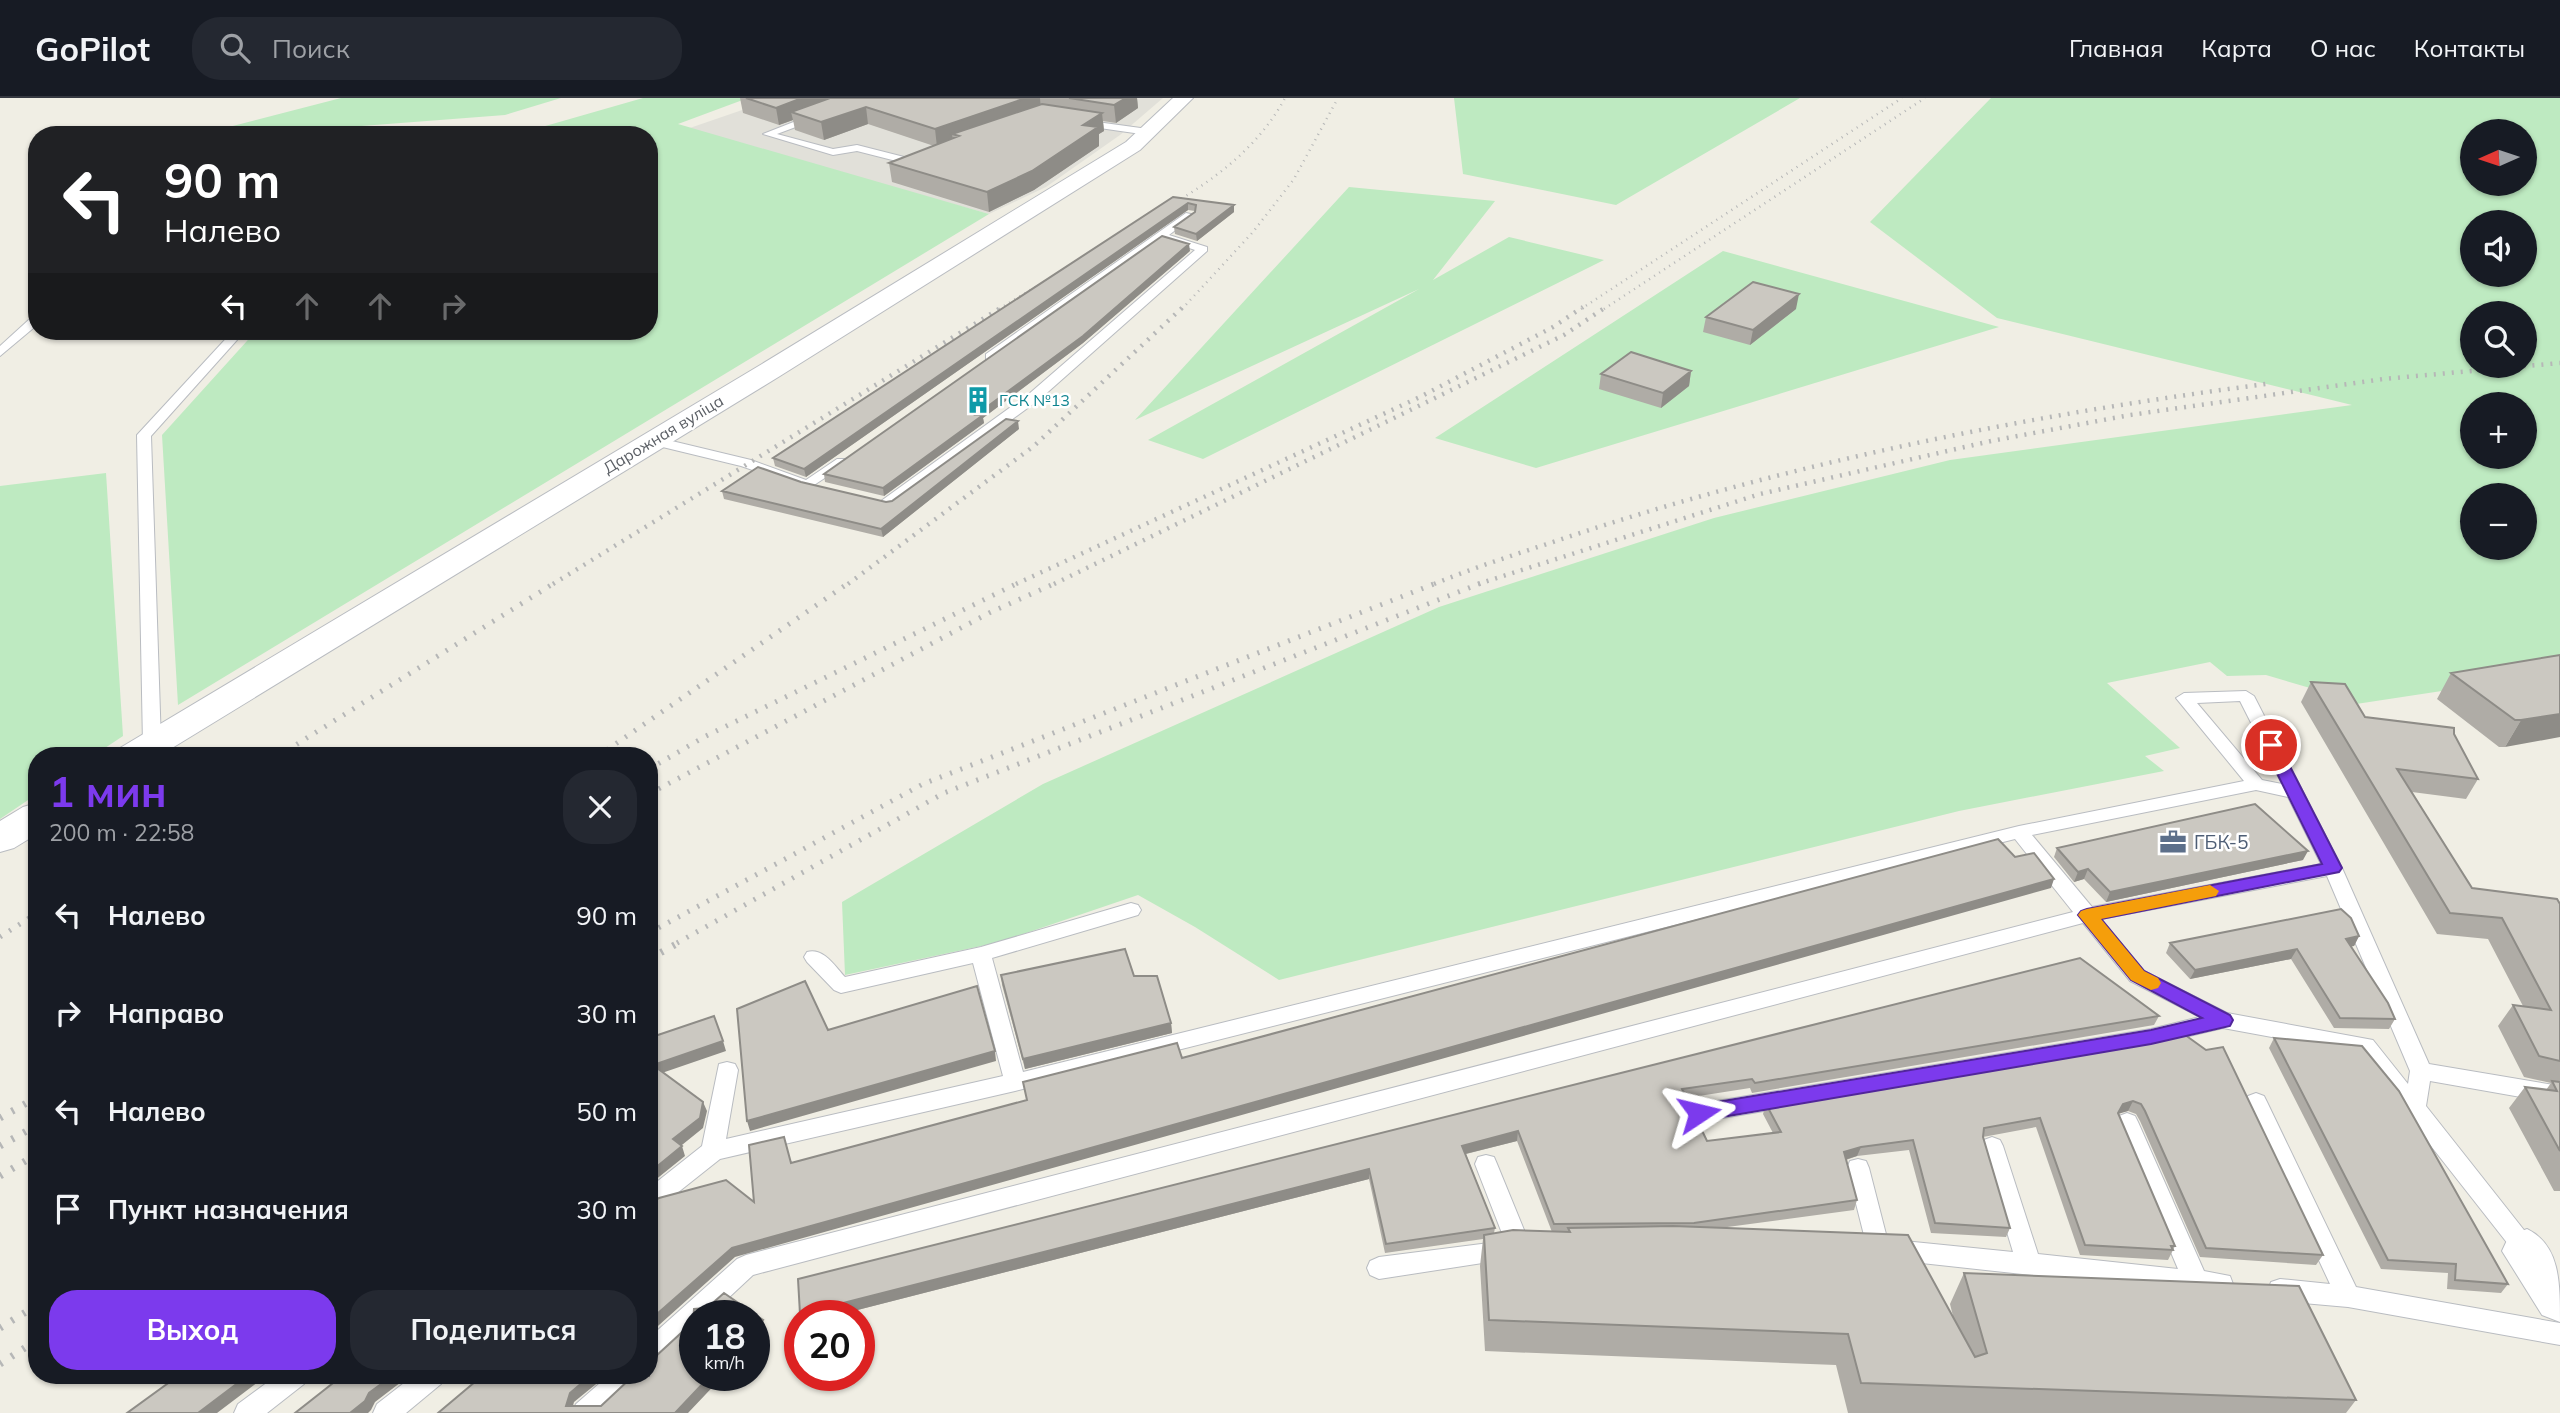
<!DOCTYPE html>
<html lang="ru">
<meta charset="utf-8">
<style>
:root{--surface:#171b24;--page:#242831;--text:#f1f3f6;--muted:#9ea1a6;--line:#363941;--accent:#7c3aed}
body{margin:0;font-family:Mulish,sans-serif;background:var(--page);color:var(--text);height:100vh;display:flex;flex-direction:column;font-size:26px;white-space:nowrap}
*{box-sizing:border-box;margin:0}
p{font-size:23px;color:var(--muted)}
.icon{flex:none;width:38px;height:38px;fill:none;stroke:currentColor;stroke-width:2;stroke-linecap:round;stroke-linejoin:round}
.map{position:relative;flex:1;overflow:hidden}
.panel{position:absolute;left:28px;top:649px;width:630px;height:637px;display:flex;flex-direction:column;background:var(--surface);border-radius:28px;box-shadow:0 2px 5px #0004}
.panel>*{flex:none}
.top-card{position:absolute;left:28px;top:28px;width:630px;height:214px;border-radius:28px;box-shadow:0 2px 5px #0004;background:#202124;color:#fff;overflow:hidden}
.needle{width:46px;rotate:267deg}
.tools{position:absolute;left:2460px;top:21px;display:grid;gap:14px}
.tools a{display:grid;place-items:center;width:77px;height:77px;border-radius:50%;background:var(--surface);box-shadow:0 2px 5px #0004;font-size:35px}
.speed{position:absolute;left:679px;top:1202px;display:flex;gap:14px;font-size:35px;font-weight:700;text-align:center}
.speed>*{display:grid;place-content:center;width:91px;height:91px;border-radius:50%;background:var(--surface);box-shadow:0 2px 5px #0004;line-height:1}
.speed small{font-size:18px;font-weight:400}
.speed .limit{border:10px solid #d22;background:#fff;color:#111}
.pin{position:absolute;display:grid;place-items:center;width:60px;height:60px;color:#fff;margin:-30px;border:4px solid #fff;border-radius:50%;box-shadow:0 2px 7px #0007}
.me{position:absolute;width:77px;margin:-38px;rotate:80deg;stroke-linejoin:round;filter:drop-shadow(0 0 5px #0008)}
.turn{display:flex;align-items:center;gap:24px;height:147px;padding:0 21px;font-size:32px}
.turn .icon{width:91px;height:91px;stroke-width:2.5}
.turn b{display:block;font-size:49px;line-height:60px}
.lanes{display:flex;align-items:center;height:66px;padding:0 21px;background:#0003;justify-content:center;gap:35px;direction:ltr}
.lanes .off{opacity:.35}
.round{display:grid;place-items:center;flex:none;width:74px;height:74px;border-radius:28px;background:var(--page)}
.summary{display:flex;align-items:center;justify-content:space-between;height:119px;padding:0 21px}
h1{font-size:42px;font-weight:700;line-height:52px;color:var(--accent)}
.cta{display:flex;gap:14px;margin-top:auto;padding:14px 21px}
.cta a{flex:1;height:80px;border-radius:28px;background:var(--accent);color:#fff;font-size:28px;font-weight:700;line-height:80px;text-align:center}
.cta a+a{background:var(--page);color:var(--text)}
ul{padding:0;list-style:none}
li{display:flex;align-items:center;gap:21px;height:98px;padding:0 21px}
li div{flex:1}
li b{display:block;font-size:26px}
li em{font-style:normal}
header{display:flex;align-items:center;gap:42px;box-sizing:border-box;height:98px;padding:0 35px;background:var(--surface);border-bottom:2px solid var(--line)}
header strong{font-size:33px}
nav{display:flex;gap:38px;margin-inline-start:auto;font-size:24px}
.search{width:490px;height:63px;background:var(--page);display:flex;align-items:center;gap:18px;box-sizing:border-box;padding:0 24px;border-radius:28px;color:var(--muted);font-size:26px}
.map>svg:first-child{display:block}
</style>
<header>
<strong>GoPilot</strong>
<div class="search"><svg class="icon" aria-label="search" viewBox="0 0 24 24"><circle cx="10" cy="10" r="6"/><path d="M15 15l6 6"/></svg>Поиск</div>
<nav><a>Главная</a><a>Карта</a><a>О нас</a><a>Контакты</a></nav>
</header>
<div class="map">
<svg width="2560" height="1315" viewBox="0 0 2560 1315">
<rect width="100%" height="100%" fill="#f0eee4"/>
<path fill="#e1e0d9" d="M777,0h386l-43,37 -74,52 -57,27 -305,-84z"/>
<path fill="#beeac1" fill-rule="evenodd" d="M341,0h220l-56,17 -260,20h-47z
M643,0h105l-70,26 311,90 -811,491 -16,-270 94,-104h393v-196h-135z
M1454,0h346l-184,107 -153,-31z
M1991,0h569v575l-217,33 -33,-18 -44,-13 -39,1 -17,-14 -103,21 73,65 -35,8 19,15 -205,40 -680,169 -84,-53 -57,-32 -138,47 -155,33 -3,-73 201,-118 396,-177 275,-89 236,-58 402,-55 -355,-87 -127,-96zM2473,33h52v53h-52zM2473,124h52v53h-52zM2473,215h52v53h-52zM2473,306h52v53h-52zM2473,397h52v53h-52z
M1349,89l146,14 -62,79 76,-43 95,23 -401,199 -55,-19 271,-151 -284,131z
M1723,153l276,76 -463,141 -101,-30z
M106,375l17,263 -30,20h-56v38l-37,25v-333z"/>
<g fill="none" stroke-linecap="round" stroke-linejoin="round">
<defs>
<path id="lane" d="M814,16l5,3 -2,2 -40,15 56,15 24,-4 55,14 10,-2 5,3 -15,5 -55,-14 -24,4 -70,-21z
M1082,22l66,9 5,3 -5,3 -69,-10v-4z
M1186,115l9,2 -26,20 38,12v4l-167,148 -149,108h-10v-6l149,-108 165,-143 -32,-11 -169,121h-8v-6z
M33,218h4v9l-37,31v-10z
M233,233h12l-94,105 10,308 -9,5 -9,-5 -6,-309z
M651,338l100,24 55,20 31,-21h10l2,3 -41,27 -67,-23 -95,-23v-6z
M2246,593l8,5 88,172 87,196 131,22v18l-130,-23 -4,25 109,138 4,7 -4,7 -8,3 -8,-3 -161,-205 -135,-25 -72,17 -452,77 -8,-3 -3,-6 3,-6 8,-3 452,-75 49,-12 -70,-36 -47,-58 -1330,352 -44,41h-14v13l-37,34 -9,3v-28l88,-79 9,-4 1327,-343 -58,-73 -1000,252 -295,68 -63,50 -8,3v-24l53,-42 17,-82 8,-2 8,2 3,6 -12,69 277,-63 -30,-113 -132,30 -7,-3 -27,-28 -3,-5 3,-5c16,-5 28,14 38,25l136,-30 150,-44 7,2 3,5 -3,5 -146,43 31,114 996,-246 225,-45 -68,-83 8,-5zM2240,603l42,83 -20,-4 -65,-77zM2256,692l32,7 33,67 -229,43 -60,-72zM2327,778l83,195 -2,13 -35,-44 -146,-27 -83,-42 -43,-52z
M2256,995l8,3 3,6 89,185 204,36v22l-212,-38 -68,-6 -9,-3 -3,-8 3,-8 9,-3 50,5 -85,-182 3,-6z
M2127,1015l8,3 3,6 66,149 26,5 3,8 -3,8 -9,3 -25,-2 -302,-33 -9,-4 -8,2 -8,-3 -22,-87 3,-7 8,-2 8,2 3,7 19,74 6,-2 119,12 -32,-106 3,-6 8,-3 8,3 3,6 35,108 140,15 -62,-147 3,-6z
M1486,1057l8,2 3,7 34,83 -4,7 -8,3 -7,-2 -10,5 -123,19 -9,-4 -3,-7 3,-7 9,-4 126,-16 -30,-77 3,-7z
M276,1278h32l-4,8 -37,29h-33l4,-9z
M413,1278h32l-4,8 -35,29h-33l4,-9z
M608,1278h31l-4,8 -31,29h-32l4,-9z"/>
<path id="street" d="M1173,0h20l-53,52 -360,226 -621,380h-44l5,-8 642,-384 364,-222z
M37,705v31l-23,14 -14,4v-31l23,-14z
M2527,1131c33,16 33,53 33,93l-18,-7 -40,-64 7,-15z"/>
</defs>
<use href="#lane" stroke="#b9bcc1" stroke-width="2"/>
<use href="#street" stroke="#b9bcc1" stroke-width="2"/>
<use href="#lane" fill="#fff" fill-rule="evenodd"/>
<use href="#street" fill="#fff" fill-rule="evenodd"/>
<path stroke="#b6b7b7" stroke-width="2.5" stroke-dasharray="1 5" stroke-linecap="butt" d="M1166,110c48,-28 92,-60 119,-110
M999,211l38,-23
M1182,211l71,-77 41,-53 44,-81
M1581,211l321,-211
M1604,211l321,-211"/>
<path stroke="#b6b7b7" stroke-width="4.5" stroke-dasharray="2 7" stroke-linecap="butt" d="M553,486l449,-277
M848,486l186,-138 149,-139
M1016,486l404,-187 133,-70 30,-20
M1054,486l510,-249 42,-28
M1434,486c41,-17 83,-30 125,-44 229,-77 468,-125 707,-156
M1478,486l282,-90 231,-53 139,-26 253,-36 177,-16"/>
<path stroke="#b6b7b7" stroke-width="5" stroke-dasharray="2 9" stroke-linecap="butt" d="M278,658l278,-174
M598,658l252,-174
M649,671l57,-33 314,-154
M649,696l340,-181 69,-31
M649,835l274,-149 516,-202
M0,839l37,-24
M677,845l267,-150 540,-211"/>
<path stroke="#b6b7b7" stroke-width="7" stroke-dasharray="2.5 11" stroke-linecap="butt" d="M649,861l31,-17
M0,1020l37,-21
M0,1048l37,-21
M0,1078l37,-22
M0,1230l37,-23
M0,1266l37,-24"/>
</g>
<path fill="#afaca6" fill-rule="evenodd" d="M740,0h397l1,10 -22,15 -13,-2 1,10 -5,3v12l-65,44 -45,22 -97,-30 -3,-19 45,-17 -66,-22 -44,16 -29,-10 -2,-10 -14,5 -36,-12z
M1173,99l61,8v7l-37,29 -22,-7 -1,-7 21,-15v-1l-7,-1 -382,267 -31,-11 -2,-8z
M1190,153l-107,92 -100,75 1,5 -100,73 -59,-14 -1,-8z
M1796,211l-46,36 -47,-13 3,-15z
M1691,273l-2,15 -28,22 -62,-19 2,-15z
M1019,331l-136,108 -159,-38 -2,-8 79,-9 85,20 6,-1z
M2560,557l-55,92h-6l-62,-48 14,-26z
M2311,584l54,35 89,17 24,45 -12,20 -54,-7 60,96 88,16v287h-6l-45,-83 16,-21 21,3 5,-7 -27,-6 -26,-51 15,-21 10,1 -35,-67 -51,-5 -136,-232z
M2057,750l246,12 -197,42 -22,-23 -10,3 -20,-25z
M2359,838l-5,10h-3l44,73 -6,10 -55,-1 -43,-69 -101,20 -24,-26 4,-10z
M2080,860l79,58 -5,9 -402,68 -2,-5 -64,10 21,43 66,-8 -10,-19 3,-10 415,-72 142,223 -7,10 -116,-8 -60,-136 -4,-7 -8,-3 -10,2 57,133 -7,14 -88,-5 -44,-128 -53,10 27,91 -4,9 -75,-4 -22,-83 -52,6 -11,4 11,40 -3,10 -134,18 234,92 -4,-16 14,-31 392,127 -10,13h-498l-12,-48 -351,-14 -5,-85 3,-27 -98,14 -16,-74 -535,137h-33l-1,-2zM1517,1043l35,91 -58,1 1,-5 -29,-74z
M1001,877l133,1 37,47 1,10 -147,36 -23,-84z
M2274,940l234,246 -7,9 -54,-4 1,-16 -67,-4 -112,-221z"/>
<path fill="#8e8c87" d="M802,0h49l-60,14 2,8 -14,5 -3,-17z
M1026,0h14l1,13 -89,23 1,7 -16,6 -2,-18z
M1123,0h14l1,10 -22,15 -2,-18z
M866,9l2,17 -44,16 -3,-18z
M1102,15l2,18 -5,3v12l-65,44 -45,22 -2,-20z
M1188,105v7l-382,267 -2,-8z
M1234,107v7l-37,29 -1,-7z
M1189,146l1,7 -107,92 -100,75 1,5 -100,73 -1,-8z
M1799,196l-3,15 -46,36 3,-15z
M1691,273l-2,15 -28,22 2,-15z
M1018,323l1,8 -136,108 -2,-8z
M2560,616v23l-55,10 16,-27z
M2308,753l-5,9 -197,42 4,-10z
M2088,771l-4,10 -10,3 4,-10z
M2054,781l-3,9 -1316,369 -86,77v-13l83,-73z
M2359,838l-5,10 -14,3 6,-10z
M2297,851l-6,10 -101,20 5,-9z
M1171,925l1,10 -147,36 -2,-10z
M723,943l3,10 -70,24 -3,-10z
M995,953l1,10 -246,70 -3,-10z
M2133,1003l-5,10 -10,3 5,-10z
M703,1004l4,9 -4,17 -26,21 -4,-10z
M1518,1033l-1,10 -56,14 1,-9z
M682,1048l3,10 -36,29v-12z
M1861,1049l-4,9 -16,5 3,-9z
M1369,1071v10l-535,137h-33l-1,-2z
M763,1222l3,9 -12,13v-13z
M247,1278h19l-49,37h-19z
M392,1278h17l-34,26 -4,8 -3,3h-18l19,-20z
M590,1278h16l-32,26 -3,11 -5,-7 4,-13z
M710,1278h13l-35,37h-13z"/>
<path fill="#cbc8c1" stroke="#8e8c87" stroke-width="2" d="M746,0h56l-26,10z
M830,0h196l-91,31 -69,-22 -45,15 -30,-10z
M1069,0h57l-12,7z
M1042,6l60,9 -19,12 15,2 -66,44 -45,21 -98,-29 70,-27 -7,-2z
M1173,99l61,8 -38,29 -22,-7 21,-15 1,-7 -8,-2 -384,266 -31,-11z
M1162,138l27,8 -106,92 -107,79h7l-100,73 -59,-14z
M1753,184l46,12 -46,36 -47,-13z
M1631,254l60,19 -28,22 -62,-19z
M1006,321l12,2 -137,108 -159,-38 36,-24 43,15 85,20 6,-1z
M2560,557v59l-39,6h-6l-64,-47z
M2311,584l34,2 20,33 89,11v6l24,45 -81,-10 75,119 85,11 3,5v157l-21,-5 -26,-51 38,5 -49,-92 -52,-5z
M2255,706l53,47 -198,41 -22,-23 -10,3 -21,-24z
M1998,741l17,18 19,-4 20,26 -1322,369 -83,73v-118l10,-5 67,-18 28,22 -5,-57 35,-8 7,26 236,-63 -4,-18 154,-39 5,15z
M2341,811l10,9 8,18 -13,3 42,64 7,16 -55,-1 -43,-69 -102,21 -25,-27z
M1125,851l9,27h23l14,47 -148,36 -22,-84z
M2080,860l79,58 -404,67 -3,-4 -70,10 25,52 74,-9 -15,-28 415,-72 25,18 17,-3 100,208 -117,-7 -61,-137 -4,-7 -8,-3 -10,3 -5,9 57,133h-4l2,4 -88,-5 -45,-127 -56,10 -1,9 27,91 -75,-5 -22,-83 -52,7 -17,5 13,48 -163,23 -140,1 -36,-93 -56,15 33,82 -109,16 -17,-75 -569,145 -2,-35z
M805,883l23,49 149,-44 18,65 -248,70 -10,-112z
M714,918l9,25 -70,24 50,37 -3,16 -27,21 9,7 -33,27v-135z
M2274,940l88,8 37,45 109,193 -53,-4 1,-16 -68,-4z
M2552,983l8,1v69l-35,-64 32,4z
M1673,1128l235,9 67,122 12,-4 -23,-80 335,13 57,114 -495,-17 -13,-49 -359,-14 -5,-85 29,-5 57,2 -2,-4z
M724,1195l39,27 -9,9v-13h-59v60h15l-35,37h-237l44,-37h108l-20,17 -4,13h35l32,-30h16v-18l7,-2 37,-34 1,-13 13,-1z
M178,1278h69l-49,37h-71z
M342,1278h50l-23,17 -4,8 -15,12h-55z"/>
<path fill="#7c3aed" stroke="#51269a" stroke-width="2" d="M2271,642l8,5 63,123 -3,4 -238,47 43,52 86,44 3,5 -3,6 -79,18 -452,77 -7,-2 -3,-6 3,-6 7,-2 452,-75 51,-12 -71,-38 -53,-65 3,-4 6,-2 235,-45 -59,-119z"/>
<path fill="#f59e0b" d="M2210,787l9,6 -3,5 -115,23 43,52 14,7 3,5 -3,5 -7,2 -20,-10 -53,-65 3,-4 6,-2z"/>
<defs>
<symbol id="building-bare" viewBox="-9 -9 18 18"><path d="M-4-6H4V6H1V3H-1V6H-4ZM-2.5-4.3h1.7v1.8h-1.7ZM.8-4.3h1.7v1.8H.8ZM-2.5-1h1.7V.8h-1.7ZM.8-1h1.7V.8H.8Z" fill="#0f9aa8" stroke="#fff" stroke-width="2.5" paint-order="stroke"/></symbol>
<symbol id="office-bare" viewBox="-9 -9 18 18"><path d="M-6-3h4V-5.5h4V-3h4V5H-6ZM-1-4.5V-3h2v-1.5ZM-6 0V1H6V0Z" fill="#5c6f8a" stroke="#fff" stroke-width="2.5" paint-order="stroke"/></symbol>
</defs>
<g fill-rule="evenodd">
<use href="#building-bare" x="959" y="283" width="38" height="38"/>
<use href="#office-bare" x="2154" y="725" width="38" height="38"/>
</g>
<g text-anchor="middle" stroke-width="5" stroke-linejoin="round" paint-order="stroke">
<g font-size="16" fill="#0d838f" stroke="#fff" text-anchor="start">
<text x="999" y="308">ГСК №13</text>
</g>
<g font-size="16" fill="#5c6066" stroke="#fff">
<text transform="translate(663 336) rotate(-31)" y="6">Дарожная вуліца</text>
</g>
<g font-size="19" fill="#4e5e75" stroke="#fff" text-anchor="start">
<text x="2194" y="751">ГБК-5</text>
</g>
</g>
</svg>
<div class="tools">
<a><svg class="needle" viewBox="-14 -14 28 28"><path d="M0-13l5 13h-10z" fill="#e53935"/><path d="M0 13l5-13h-10z" fill="#9ea1a6"/></svg></a>
<a><svg class="icon" aria-label="sound" viewBox="0 0 24 24"><path d="M4 9h4l5-4v14l-5-4H4zM17 9q2 3 0 6"/></svg></a>
<a><svg class="icon" aria-label="search" viewBox="0 0 24 24"><circle cx="10" cy="10" r="6"/><path d="M15 15l6 6"/></svg></a>
<a>+</a>
<a>−</a>
</div>
<div class="speed"><div>18<small>km/h</small></div><div class="limit">20</div></div>
<div class="pin" style="left:2271px;top:647px;background:#d93025"><svg class="icon" aria-label="arrive" viewBox="0 0 24 24"><path d="M6 21V4h12l-3 4 3 4H6"/></svg></div>
<svg class="me" style="left:1699px;top:1015px" viewBox="-20 -20 40 40"><path d="M0-17L14 15 0 8-14 15z" fill="#7c3aed" stroke="#fff" stroke-width="4"/></svg>
<div class="top-card">
<div class="turn"><svg class="icon" aria-label="left" viewBox="0 0 24 24"><path d="M17 20v-9H6M10 6l-5 5 5 5"/></svg><div><b>90 m</b>Налево</div></div>
<div class="lanes"><svg class="icon" aria-label="left" viewBox="0 0 24 24"><path d="M17 20v-9H6M10 6l-5 5 5 5"/></svg><svg class="icon off" aria-label="ahead" viewBox="0 0 24 24"><path d="M12 20V5M6 11l6-6 6 6"/></svg><svg class="icon off" aria-label="ahead" viewBox="0 0 24 24"><path d="M12 20V5M6 11l6-6 6 6"/></svg><svg class="icon off" aria-label="right" viewBox="0 0 24 24"><path d="M7 20v-9h11M14 6l5 5-5 5"/></svg></div>
</div>
<section class="panel">
<div class="summary"><div><h1>1 мин</h1><p>200 m · 22:58</p></div><a class="round"><svg class="icon" aria-label="close" viewBox="0 0 24 24"><path d="M6 6l12 12M18 6L6 18"/></svg></a></div>
<ul>
<li><svg class="icon" aria-label="left" viewBox="0 0 24 24"><path d="M17 20v-9H6M10 6l-5 5 5 5"/></svg><div><b>Налево</b></div><em>90 m</em></li>
<li><svg class="icon" aria-label="right" viewBox="0 0 24 24"><path d="M7 20v-9h11M14 6l5 5-5 5"/></svg><div><b>Направо</b></div><em>30 m</em></li>
<li><svg class="icon" aria-label="left" viewBox="0 0 24 24"><path d="M17 20v-9H6M10 6l-5 5 5 5"/></svg><div><b>Налево</b></div><em>50 m</em></li>
<li><svg class="icon" aria-label="arrive" viewBox="0 0 24 24"><path d="M6 21V4h12l-3 4 3 4H6"/></svg><div><b>Пункт назначения</b></div><em>30 m</em></li>
</ul>
<div class="cta"><a>Выход</a><a>Поделиться</a></div>
</section>
</div>
